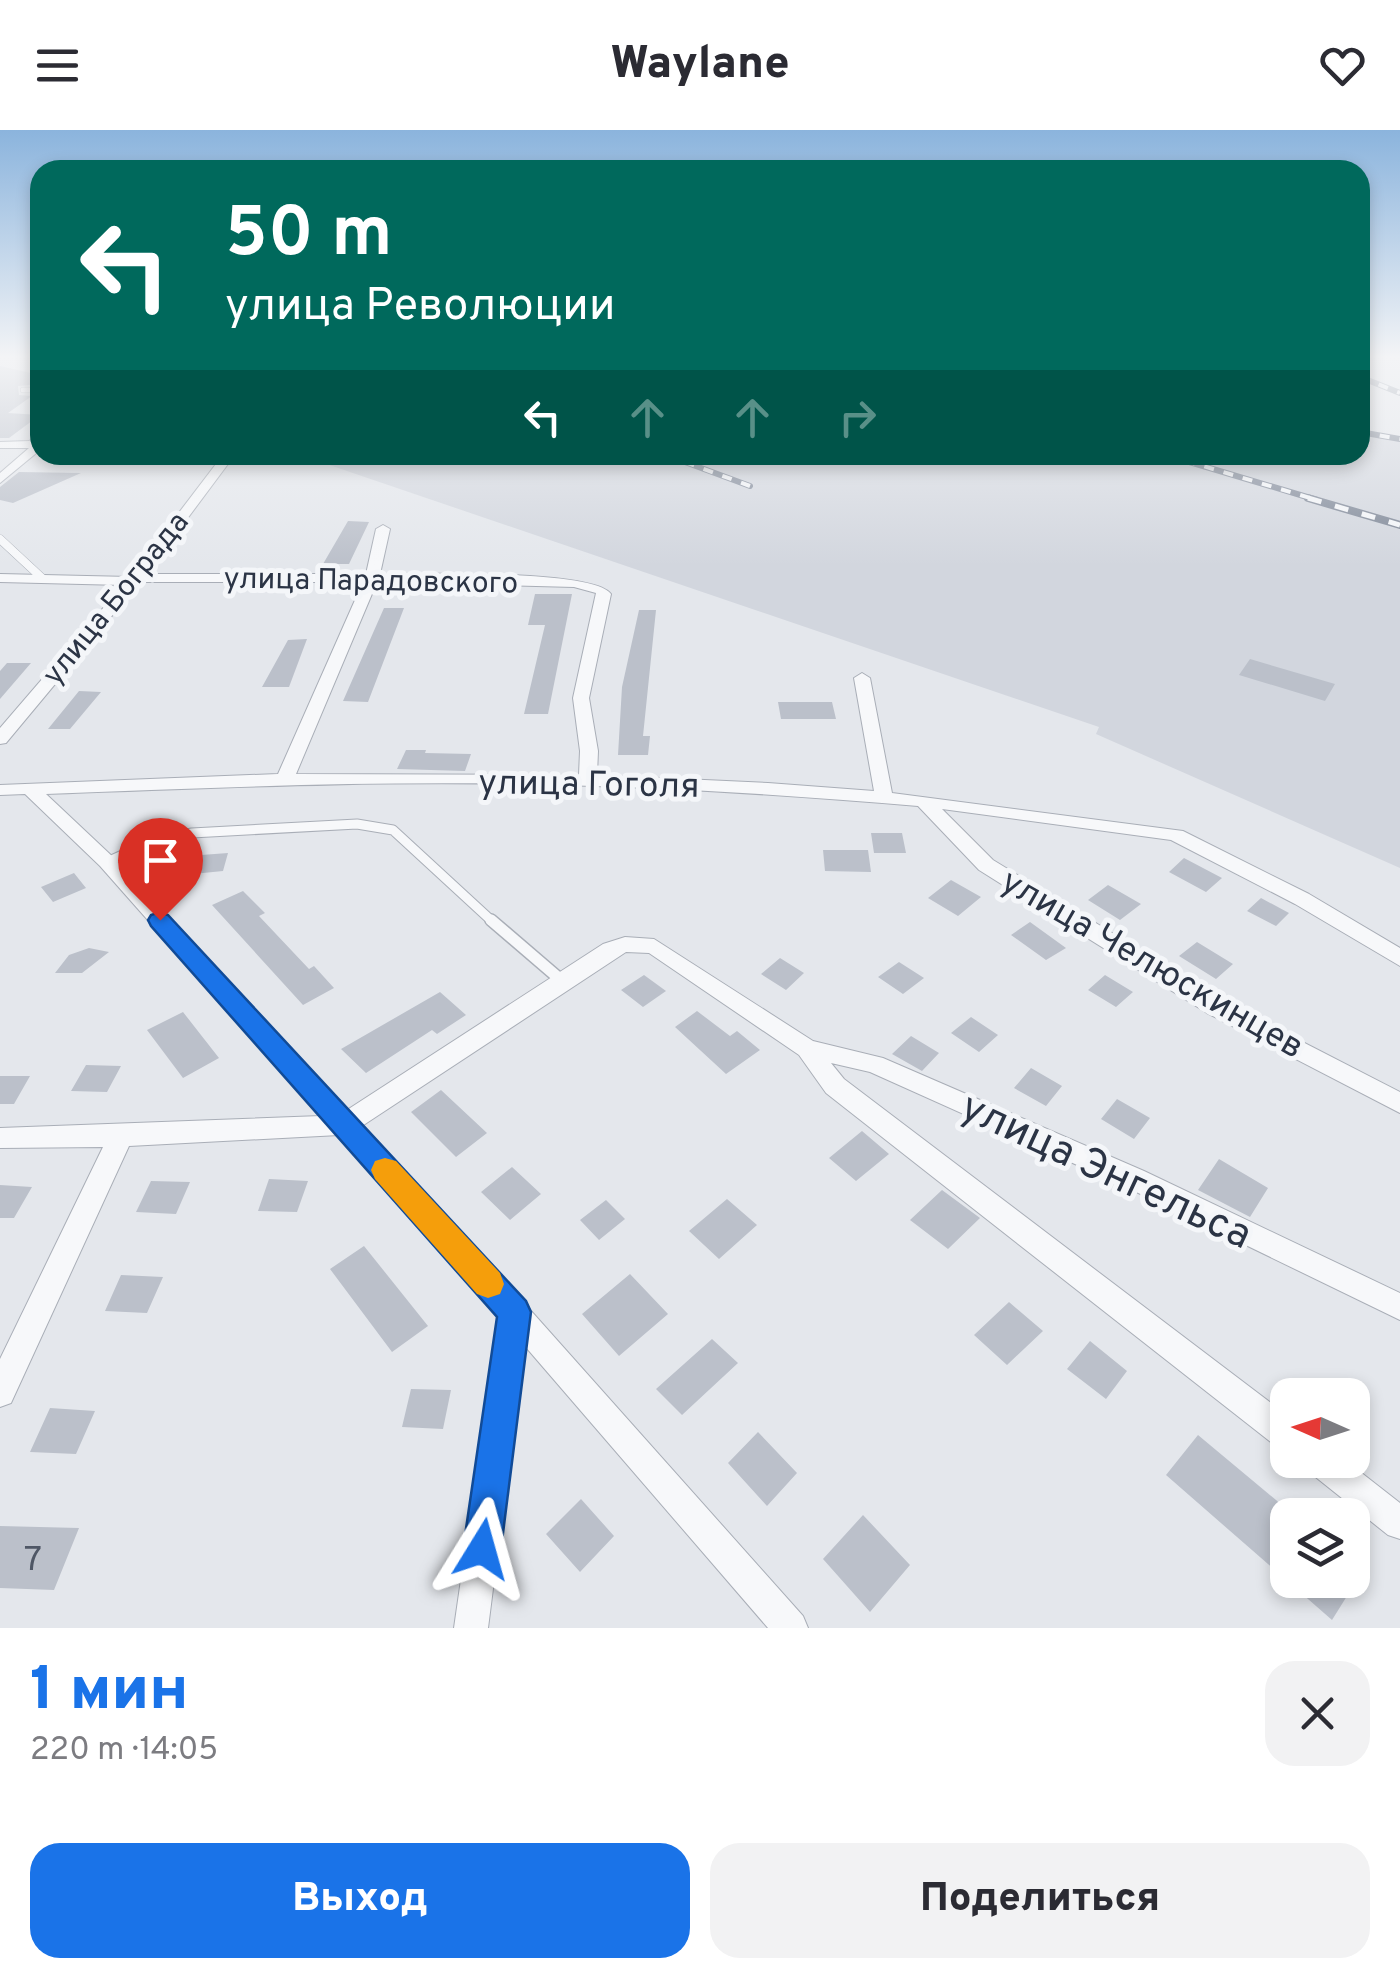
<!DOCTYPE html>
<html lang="ru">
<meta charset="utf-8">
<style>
:root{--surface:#fff;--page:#f2f2f3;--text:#2b2b33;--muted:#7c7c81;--accent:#1a73e8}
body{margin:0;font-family:Overpass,sans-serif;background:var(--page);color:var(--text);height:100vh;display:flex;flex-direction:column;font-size:38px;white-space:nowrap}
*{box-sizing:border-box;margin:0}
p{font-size:32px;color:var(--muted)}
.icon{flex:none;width:55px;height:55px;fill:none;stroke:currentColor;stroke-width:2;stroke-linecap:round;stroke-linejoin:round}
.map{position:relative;height:1498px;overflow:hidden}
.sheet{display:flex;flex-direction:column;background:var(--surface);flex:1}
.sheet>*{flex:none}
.hud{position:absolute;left:30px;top:30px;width:1340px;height:305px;border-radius:30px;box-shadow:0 5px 15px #0003;background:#00695c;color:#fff;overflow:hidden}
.needle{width:65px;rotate:273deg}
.buttons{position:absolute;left:1270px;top:1248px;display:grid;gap:20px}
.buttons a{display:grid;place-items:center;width:100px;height:100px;border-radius:20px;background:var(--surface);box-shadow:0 5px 15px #0003;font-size:50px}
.pin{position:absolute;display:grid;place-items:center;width:85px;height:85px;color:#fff;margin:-102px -42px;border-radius:50% 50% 50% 0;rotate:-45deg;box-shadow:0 0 10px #0007}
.pin .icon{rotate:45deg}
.me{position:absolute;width:110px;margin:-55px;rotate:8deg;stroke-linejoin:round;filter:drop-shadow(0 0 8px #0008)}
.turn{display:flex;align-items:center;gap:35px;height:210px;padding:0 30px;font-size:45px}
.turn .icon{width:130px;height:130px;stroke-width:2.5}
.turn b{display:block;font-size:70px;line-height:85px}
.lanes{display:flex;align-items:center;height:95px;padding:0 30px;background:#0003;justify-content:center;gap:50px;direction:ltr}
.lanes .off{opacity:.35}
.round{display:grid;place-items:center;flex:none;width:105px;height:105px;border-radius:30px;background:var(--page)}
.headline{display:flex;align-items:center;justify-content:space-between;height:170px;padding:0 30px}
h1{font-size:60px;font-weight:800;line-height:75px;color:var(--accent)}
.primary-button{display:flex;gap:20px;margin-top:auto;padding:20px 30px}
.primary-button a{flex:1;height:115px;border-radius:30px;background:var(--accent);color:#fff;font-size:40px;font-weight:800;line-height:115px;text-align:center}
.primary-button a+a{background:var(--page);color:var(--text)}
header{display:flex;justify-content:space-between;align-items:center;height:130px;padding:0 30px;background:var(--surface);font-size:45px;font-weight:800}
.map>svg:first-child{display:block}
</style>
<header><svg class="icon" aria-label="menu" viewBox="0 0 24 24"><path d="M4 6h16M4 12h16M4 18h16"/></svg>Waylane<svg class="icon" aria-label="heart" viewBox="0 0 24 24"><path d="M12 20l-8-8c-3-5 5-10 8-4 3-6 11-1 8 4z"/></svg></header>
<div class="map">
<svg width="1400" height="1498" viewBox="0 0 1400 1498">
<rect width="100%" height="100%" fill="#e4e7ec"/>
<path fill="#d2d6de" d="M1360,302l40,6v430l-304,-134 3,-7 -799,-272h1060z"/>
<path fill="#bbc0ca" d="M0,236l40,9v9l-22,2 1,9 13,1 -24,17 32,2 -31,23h-9z
M19,342l62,1 -68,30 -13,-3v-13z
M348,391l21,1 -20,42h-26z
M535,464h37l-24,120h-24l21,-89h-17z
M384,478h20l-36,94 -25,-1z
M639,480h17l-13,126h7l-2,19h-30l4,-68z
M307,509l-18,48h-27l26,-47z
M1250,529l85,25 -10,17 -86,-26z
M7,533h24l-31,36v-28z
M79,561l22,1 -31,37h-22z
M778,572h54l4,17h-55z
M406,620h20l-1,3 46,1 -6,17 -68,-2z
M871,703h31l4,20h-32z
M823,720h45l3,22 -46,-1z
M228,723l-5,18 -40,4 5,-19z
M1184,728l38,20 -16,14 -37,-20z
M74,743l12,15 -33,14 -12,-15z
M951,750l30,17 -23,19 -30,-18z
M1108,755l33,19 -21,16 -32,-20z
M243,761l22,22 -6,3 50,53 5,-3 20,22 -31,17 -91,-100z
M1261,768l28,15 -13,13 -29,-15z
M1030,792l36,26 -20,12 -35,-25z
M1197,812l36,22 -17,15 -37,-23z
M89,818l20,4 -27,21h-27l14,-18z
M780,828l24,15 -18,17 -25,-16z
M899,832l25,16 -21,16 -25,-17z
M644,845l22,16 -23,16 -22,-17z
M1105,845l28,17 -17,15 -28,-17z
M440,862l26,23 -29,19 -5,-4 -66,43 -25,-24z
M697,881l33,25 7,-5 23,19 -34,24 -51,-47z
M183,882l36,46 -36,20 -36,-48z
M971,887l27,18 -19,17 -28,-19z
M911,906l28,17 -17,18 -30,-17z
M86,935l35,1 -14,26 -36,-1z
M1031,938l31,18 -16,20 -32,-18z
M0,946h30l-16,28h-14z
M441,960l46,43 -31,24 -45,-45z
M1117,969l33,19 -16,21 -33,-20z
M862,1001l27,23 -33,27 -27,-23z
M1219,1029l49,29 -18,29 -52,-27z
M512,1037l29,27 -31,26 -29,-28z
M269,1049l39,2 -11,31 -39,-1z
M151,1051l39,1 -14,32 -40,-2z
M0,1055l32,2 -18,31h-14z
M942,1060l38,28 -32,31 -38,-29z
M727,1069l30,26 -38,34 -30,-28z
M606,1070l19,19 -26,21 -19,-20z
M364,1116l64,80 -36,26 -62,-83z
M630,1144l38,40 -49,42 -37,-42z
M121,1145l42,2 -16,36 -42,-2z
M1009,1172l34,29 -36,34 -33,-30z
M712,1209l26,24 -56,52 -26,-26z
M1090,1211l37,30 -21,28 -39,-30z
M411,1259l40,1 -8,39 -41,-2z
M50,1278l45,3 -19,43 -46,-2z
M758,1302l39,41 -30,33 -39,-43z
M1198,1305l90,75v70h69l-25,40 -166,-145z
M581,1369l33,37 -34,36 -34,-38z
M863,1385l47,50 -40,47 -47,-53z
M0,1396l79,2 -25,62 -54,-2z"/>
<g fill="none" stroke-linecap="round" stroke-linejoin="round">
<defs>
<path id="lane-far3" d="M23,260h17"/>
<path id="lane-far2" d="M0,409l42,39"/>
<path id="lane-far1" d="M107,732l46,-21 39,-8 165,-9 36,6 101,93"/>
<path id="lane" d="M491,790l70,60"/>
<path id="street" d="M40,304v16l-40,33v-10l29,-25h-29v-6l29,-1z
M215,325h12l4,5 -85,114h220l10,-45 7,-4 7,4 -10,45c38,0 213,-5 231,20l-22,104 9,53 -1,24 171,8 106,8 -20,-113 8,-5 8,5 22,115 291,38 126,63 91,54v18l-105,-62 -124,-64 -229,-31 51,51 230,141 177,91v21l-193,-100 -228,-143 -61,-64c-109,-9 -217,-17 -326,-20 -182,-7 -365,1 -546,8l68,64 233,252 256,-166 22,-7 29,2 159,102 70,17 261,113 256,122v27l-274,-133 -256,-115 -39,-9 13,16 444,337v35l-11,-4 -451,-354 -27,-38 -150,-102 -23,-1 -264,174 162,177 279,313 5,12h-40l-244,-283 -36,283h-34l45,-312 -160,-181 -210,11 -118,257 -11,4v-48l103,-212 -103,1v-20l321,-12 -221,-250 -75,-72 -25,1v-10l278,-11 85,-192h-223l-134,161 -6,1v-16l123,-143 -123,-3v-8l130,3 89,-117zM377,452l197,5 22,6 -23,105 7,53 -1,24 -283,-1z
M1303,1330h42l55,43v36l-12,-4 -80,-64z"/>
</defs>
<use href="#lane-far3" stroke="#a9aeb7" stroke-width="6"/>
<use href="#lane-far2" stroke="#a9aeb7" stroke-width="9"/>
<use href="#lane-far1" stroke="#a9aeb7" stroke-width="11"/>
<use href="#lane" stroke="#a9aeb7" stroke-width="14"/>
<use href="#street" stroke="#a9aeb7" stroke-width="2"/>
<use href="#lane-far3" stroke="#f7f8fa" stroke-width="5"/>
<use href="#lane-far2" stroke="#f7f8fa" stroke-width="8"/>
<use href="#lane-far1" stroke="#f7f8fa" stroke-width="9"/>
<use href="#lane" stroke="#f7f8fa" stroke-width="11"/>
<use href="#street" fill="#f7f8fa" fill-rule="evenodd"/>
<defs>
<path id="rail-far1" d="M1360,247l40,16
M1360,302l40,7
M666,325l84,31
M1166,325l151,45"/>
<path id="rail" d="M1308,368l92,27"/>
</defs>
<use href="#rail-far1" stroke="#7d8696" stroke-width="6"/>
<use href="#rail" stroke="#7d8696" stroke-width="8"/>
<use href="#rail-far1" stroke="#f4f6f9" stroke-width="4" stroke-dasharray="10" stroke-linecap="butt"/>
<use href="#rail" stroke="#f4f6f9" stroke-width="5" stroke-dasharray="14" stroke-linecap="butt"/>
</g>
<linearGradient id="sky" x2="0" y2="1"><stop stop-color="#8bb4dd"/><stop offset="0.52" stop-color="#f3f4f6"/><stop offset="1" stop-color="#f3f4f6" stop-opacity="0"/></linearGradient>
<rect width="1400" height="436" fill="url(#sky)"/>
<path fill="#1a73e8" stroke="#114b97" stroke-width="2.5" d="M160,782l8,3 358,386 5,11 -30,237 -6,13 -13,6 -14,-6 -5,-13 34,-232 -346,-391 -3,-6 3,-5z"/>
<path fill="#f59e0b" d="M385,1028l11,3 104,112 4,11 -4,10 -12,4 -11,-4 -102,-115 -4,-9 4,-9z"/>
<g text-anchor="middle" stroke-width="10" stroke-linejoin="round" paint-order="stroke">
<g font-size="30" fill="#2b3445" stroke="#f4f6f9">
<text transform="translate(371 450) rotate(1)" y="10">улица Парадовского</text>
<text transform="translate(115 468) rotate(-51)" y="10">улица Бограда</text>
</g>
<g font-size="35" fill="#2b3445" stroke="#f4f6f9">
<text transform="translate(589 653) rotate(1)" y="12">улица Гоголя</text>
<text transform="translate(1153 833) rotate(30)" y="12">улица Челюскинцев</text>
</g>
<g font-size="35" fill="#4f5766">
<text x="33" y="1440">7</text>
</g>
<g font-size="42" fill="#2b3445" stroke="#f4f6f9">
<text transform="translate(1107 1039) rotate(25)" y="15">улица Энгельса</text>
</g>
</g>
</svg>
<div class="buttons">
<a><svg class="needle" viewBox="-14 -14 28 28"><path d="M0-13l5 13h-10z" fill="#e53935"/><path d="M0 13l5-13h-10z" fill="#7c7c81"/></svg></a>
<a><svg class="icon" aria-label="layers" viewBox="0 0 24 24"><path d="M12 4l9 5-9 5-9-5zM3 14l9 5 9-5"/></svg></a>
</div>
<div class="pin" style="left:160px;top:790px;background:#d93025"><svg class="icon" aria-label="arrive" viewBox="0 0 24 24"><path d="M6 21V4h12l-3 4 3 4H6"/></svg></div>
<svg class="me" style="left:482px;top:1419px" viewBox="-20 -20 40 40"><path d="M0-17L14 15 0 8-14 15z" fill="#1a73e8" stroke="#fff" stroke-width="4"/></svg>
<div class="hud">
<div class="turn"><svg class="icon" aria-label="left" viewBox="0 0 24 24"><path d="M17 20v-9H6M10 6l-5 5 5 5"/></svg><div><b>50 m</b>улица Революции</div></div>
<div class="lanes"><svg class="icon" aria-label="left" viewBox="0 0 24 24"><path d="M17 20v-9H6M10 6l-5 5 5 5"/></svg><svg class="icon off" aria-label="ahead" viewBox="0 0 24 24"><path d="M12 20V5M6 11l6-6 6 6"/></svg><svg class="icon off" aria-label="ahead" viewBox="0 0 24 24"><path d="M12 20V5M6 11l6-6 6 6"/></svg><svg class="icon off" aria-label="right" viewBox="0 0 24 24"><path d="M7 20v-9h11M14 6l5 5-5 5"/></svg></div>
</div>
</div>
<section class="sheet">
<div class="headline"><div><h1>1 мин</h1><p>220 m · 14:05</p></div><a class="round"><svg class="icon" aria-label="close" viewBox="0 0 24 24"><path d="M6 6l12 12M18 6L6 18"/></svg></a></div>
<div class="primary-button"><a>Выход</a><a>Поделиться</a></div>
</section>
